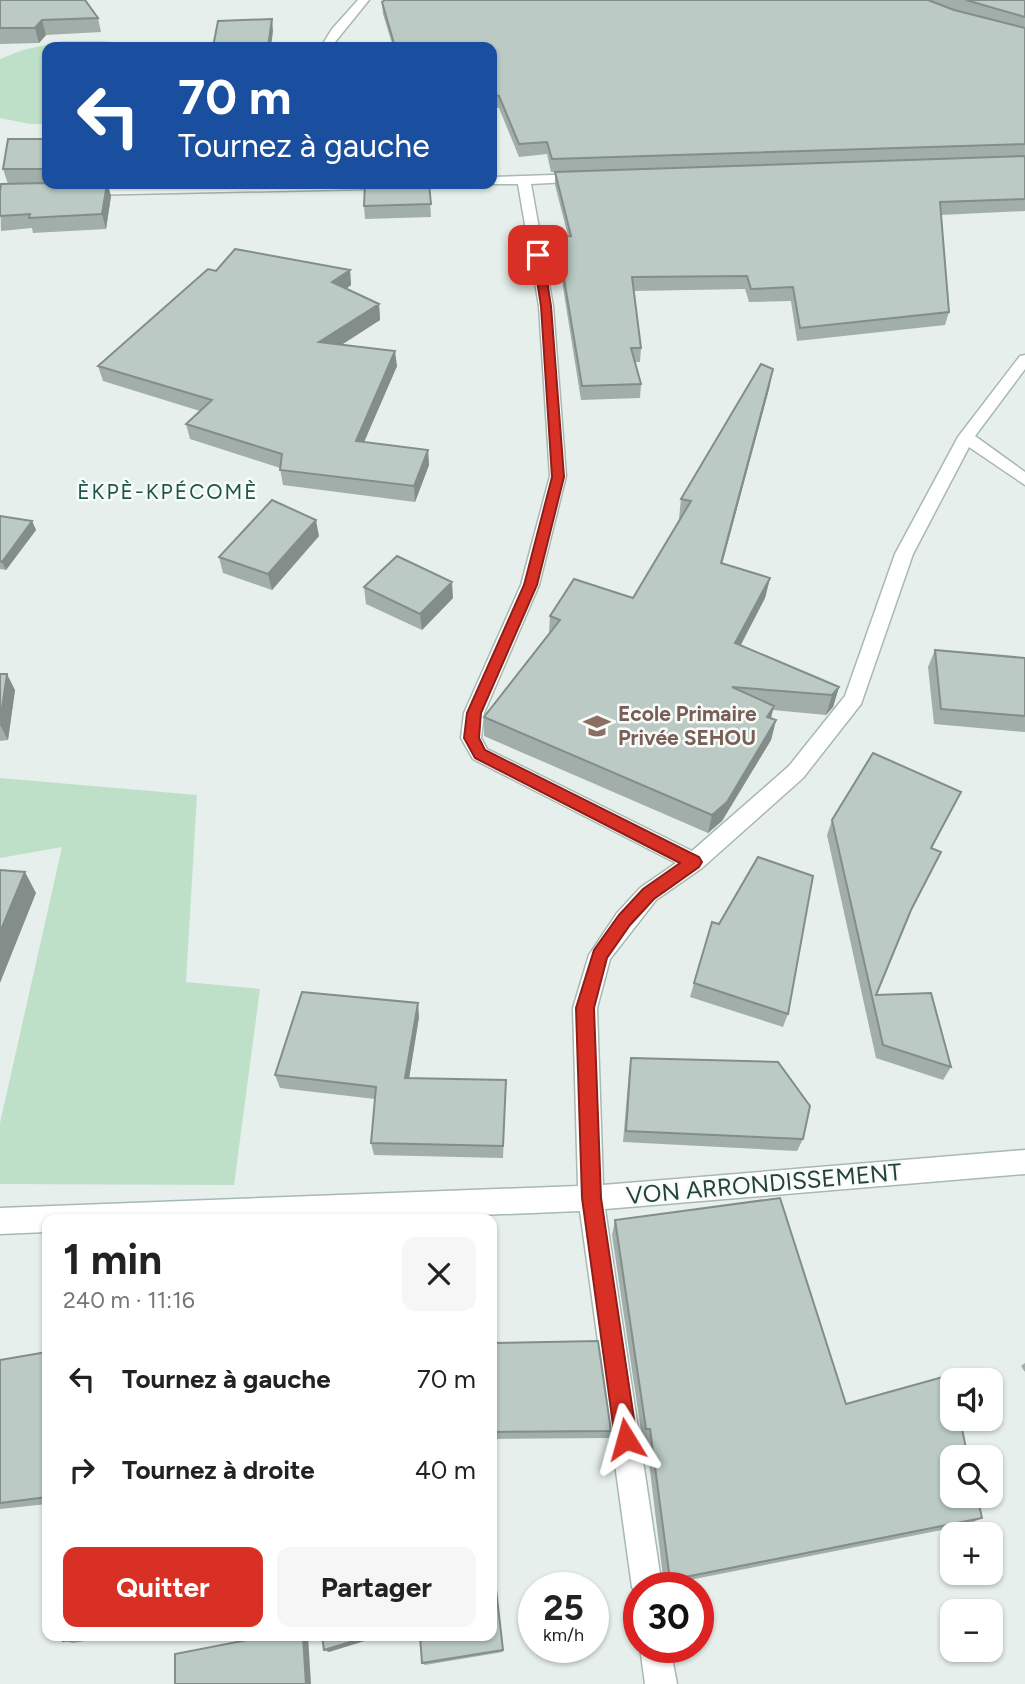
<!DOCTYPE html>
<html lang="fr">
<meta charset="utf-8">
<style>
:root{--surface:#fff;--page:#f6f6f6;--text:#222;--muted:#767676;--accent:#d93025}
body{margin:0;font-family:Figtree,sans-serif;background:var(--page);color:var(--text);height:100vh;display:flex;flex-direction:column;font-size:26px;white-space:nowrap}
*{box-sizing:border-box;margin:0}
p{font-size:23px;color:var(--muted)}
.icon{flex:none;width:38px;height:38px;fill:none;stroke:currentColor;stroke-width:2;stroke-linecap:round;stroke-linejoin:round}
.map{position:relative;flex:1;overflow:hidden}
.drawer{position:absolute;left:42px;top:1214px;width:455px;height:427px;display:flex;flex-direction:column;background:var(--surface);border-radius:14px;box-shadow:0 2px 5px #0004}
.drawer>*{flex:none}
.guide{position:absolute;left:42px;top:42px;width:455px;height:147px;border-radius:14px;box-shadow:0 2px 5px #0004;background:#1a4fa0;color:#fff;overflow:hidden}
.tools{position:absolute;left:940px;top:1368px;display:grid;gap:14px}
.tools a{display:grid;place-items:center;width:63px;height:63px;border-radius:14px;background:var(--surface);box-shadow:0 2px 5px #0004;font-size:35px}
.speed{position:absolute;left:518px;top:1572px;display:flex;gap:14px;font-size:35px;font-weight:700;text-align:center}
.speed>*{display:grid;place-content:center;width:91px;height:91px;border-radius:50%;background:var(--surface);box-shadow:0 2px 5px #0004;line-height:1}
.speed small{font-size:18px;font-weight:400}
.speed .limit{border:10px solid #d22;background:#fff;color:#111}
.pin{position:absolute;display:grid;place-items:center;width:60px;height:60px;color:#fff;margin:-30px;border-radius:14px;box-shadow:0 4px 10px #0006}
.me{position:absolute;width:77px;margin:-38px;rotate:352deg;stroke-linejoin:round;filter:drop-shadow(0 0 5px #0008)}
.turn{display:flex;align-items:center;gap:24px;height:147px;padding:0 21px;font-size:32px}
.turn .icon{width:91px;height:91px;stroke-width:2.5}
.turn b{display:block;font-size:49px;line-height:60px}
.round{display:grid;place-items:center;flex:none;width:74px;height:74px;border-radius:14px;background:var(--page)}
.summary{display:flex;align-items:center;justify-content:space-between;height:119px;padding:0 21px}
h1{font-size:42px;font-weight:700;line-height:52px}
.primary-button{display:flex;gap:14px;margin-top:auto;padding:14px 21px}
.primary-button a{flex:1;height:80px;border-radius:14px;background:var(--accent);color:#fff;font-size:28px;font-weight:700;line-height:80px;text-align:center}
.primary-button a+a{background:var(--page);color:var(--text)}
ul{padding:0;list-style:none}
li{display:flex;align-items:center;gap:21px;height:91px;padding:0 21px}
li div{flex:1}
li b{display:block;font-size:26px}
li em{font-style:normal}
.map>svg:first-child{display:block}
</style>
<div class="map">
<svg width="1025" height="1684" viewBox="0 0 1025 1684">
<rect width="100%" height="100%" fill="#e6efeb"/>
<path fill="#bfe0c8" d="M63,41h41l34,6h-91v77h-17l-30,-6v-59l23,-9z
M0,778l197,17 -11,187 74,7 -26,196 -234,-1v-61l62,-276 -62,11z"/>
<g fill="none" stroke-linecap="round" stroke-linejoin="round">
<defs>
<path id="minor" d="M358,0h11l-38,47h-10l11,-18z
M582,174l5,1v6l-56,3 22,122 13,170 -27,109 -55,128 -3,25 6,11 205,102 97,-85 56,-70 50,-142 63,-117 62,-81 5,-1v14l-50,67 50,36v13l-56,-38 -56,107 -52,150 -58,74 -101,90 -46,32 -46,59 -13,49 6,177 422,-35v24l-420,35 57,378h-23v12l-7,-12 -52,-376 -225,9h-308v12l-47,2v-26l578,-22 -5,-178 16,-53 28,-42 23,-25 36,-25 -203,-104 -12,-21 3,-25 57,-128 29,-109 -11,-170 -21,-122h-30h4v-7z
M244,184h176l-6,4 -331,7 -6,-4 6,-4z
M640,1647h30l7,37h-32z"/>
</defs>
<use href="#minor" stroke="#a8b8b2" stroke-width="3"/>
<use href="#minor" fill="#fff" fill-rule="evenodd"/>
</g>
<path fill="#a1aea9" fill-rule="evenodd" d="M0,0l98,18 3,14 -55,3 -7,8 -39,1z
M385,0h640v211l-84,4 8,97 -4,13 -148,16 -6,-40 -42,1 -4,-13 -112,2 8,57 -1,14h-5l6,22 -1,14 -59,2 -24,-150v-13l11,-1 -13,-51v-13h-4l-4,-18 -28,3 -20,-49 -7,-1v-60h-99l-10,-33 -1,-12zM945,7l33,9 -24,-6z
M47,139v45h61l3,12 -5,33 -73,4 -1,-5 -31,3 -1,-40 8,-7 -5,-15z
M429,184l2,33 -66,2 -1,-13z
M350,270l1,15 -5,4 33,15 1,16 -39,25 56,21 -33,76 64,8 1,15 -14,37 -132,-17 -3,-17 -90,-29 -4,-15 14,-13 -97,-30 -5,-15 118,-95z
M773,369l-4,20 -47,174 48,15 -5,20 -24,47 98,42 -6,20 -7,8 -53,-5 -2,8 5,2 -5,20 -49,81 -14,12 -224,-97v-19l65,-84 1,-17 83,-18 47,-78 -1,-1 2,-20z
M0,516l32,5 4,9 -30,40 -6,-1z
M319,536l-47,54 -49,-17 -4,-16z
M364,587l89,11 -31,32 -56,-26z
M935,650l90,8v74l-91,-8 -6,-57z
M0,674l15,16 -7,50 -8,1z
M961,792l-29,56 -23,66 -33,81 75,72 -8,13 -67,-22 -49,-223 5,-15z
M694,983l94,31 -5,13 -93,-30z
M419,1017l-10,61 97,2 -3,78 -129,-3 -3,-12 4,-44 -95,-11 -5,-13z
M631,1058l172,81 -6,12 -174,-9 6,-71z
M615,1220l231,184 136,114 -15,7 -303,60 -18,-147h-4l-30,-203z
M492,1343l119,88 -2,7 -117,1z
M47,1352v152l-47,5v-149z
M1025,1363v9l-4,-6z
M492,1554l11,98 -78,13 -3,-2z
M63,1636h52l-42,7 -10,-2z"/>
<path fill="#838d89" d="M272,19l1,12 -2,16h-3z
M42,20l4,15 -7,8 -4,-15z
M107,184l4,12 -5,33 -4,-15z
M350,270l1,15 -17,13 -2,-16z
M379,304l1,16 -59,38 -2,-16z
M395,351l2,15 -39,90 -2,-15z
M773,369l-4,20 -52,194 4,-20z
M428,450l1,15 -14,37 -1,-16z
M316,520l3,16 -47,54 -4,-16z
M32,521l4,9 -30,40 -4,-8z
M770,578l-5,20 -34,65 4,-20z
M452,582l1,16 -31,32 -2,-16z
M7,674l8,16 -7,50 -8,-15z
M839,687l-6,20 -7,8 6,-20z
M774,706l-5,19 -2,-8z
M776,720l-5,20 -49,81 -14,12 4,-18z
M25,872l11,21 -36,90v-51z
M418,1003l1,14 -12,74 -2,-13z
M303,1636h5l3,48h-5z
M370,1636h11l-52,16 -5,-2z"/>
<path fill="#bbcac4" stroke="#838d89" stroke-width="2" d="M0,0h85l13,18 -56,2 -7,8h-35z
M385,0h543l26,10 71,18v116l-473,15 -5,-17 -28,2 -20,-48 -7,-1v-48h-97l-13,-45z
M966,0h59v17z
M272,19l-4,28h-55l5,-26z
M8,139h39v30h-44z
M1025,156v43l-85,3 9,110 -149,16 -7,-41 -42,2 -4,-13 -115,1 9,71h-10l10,36 -59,2 -25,-149 14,-1 -16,-64z
M47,183l60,1 -5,30 -73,4 1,-4 -30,2v-25l1,-7z
M365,184h64l2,20 -67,2z
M235,249l115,21 -18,12 47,22 -60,38 76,9 -39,90 72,9 -14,36 -134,-16 2,-16 -96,-30 26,-24 -114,-34 110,-97 8,2z
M761,364l12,5 -52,194 49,15 -35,65 104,44 -7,8 -100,-8 42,19 -7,11 9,3 -49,82 -15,13 -228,-98 76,-97 -10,-4 24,-37 59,19 58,-97 -10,-2z
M272,500l44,20 -48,54 -49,-17z
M0,516l32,5 -30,41 -2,-1z
M397,556l55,26 -32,32 -56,-27z
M935,650l90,8v58l-84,-7z
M0,674h7l-7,48z
M873,753l88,39 -30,56 10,4 -30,58 -35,85 55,-2 20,74 -68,-22 -51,-225z
M758,857l55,19 -25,138 -94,-31 18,-61 7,2z
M0,870l25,2 -25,60z
M302,992l116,11 -13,75 101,2 -3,66 -132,-3 5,-56 -101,-12z
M631,1058l147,4 32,44 -7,33 -177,-8z
M780,1198l66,206 104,-29 2,11v33h8l8,39h-16v38h25l5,22 -312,62 -20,-151h-4l-31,-209z
M598,1341l13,90 -119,1v-89z
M47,1352v145l-47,6v-143z
M492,1554l11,96 -81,13 -2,-27h72z
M63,1636h30l-30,5z
M268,1636h35l3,48h-131v-30z
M322,1636h48l-46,14z"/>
<path fill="#d93025" stroke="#8d1f18" stroke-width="2" d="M538,252l5,3 8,51 13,171 -27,108 -56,128 -2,25 6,12 214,107 3,5 -3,5 -45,32 -24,26 -23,33 -13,50 7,190 36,241 -4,8 -7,3 -8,-3 -3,-8 -33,-241 -6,-190 18,-58 25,-35 24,-26 37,-26 -205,-105 -11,-20 3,-25 57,-128 28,-108 -11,-171 -8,-51z"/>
<defs>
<symbol id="school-bare" viewBox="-9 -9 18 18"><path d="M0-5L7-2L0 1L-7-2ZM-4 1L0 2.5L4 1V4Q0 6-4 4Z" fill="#8d6e63" stroke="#f7fbf9" stroke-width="2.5" paint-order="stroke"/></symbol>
</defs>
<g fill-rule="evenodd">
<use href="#school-bare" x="578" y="707" width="38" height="38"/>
</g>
<g text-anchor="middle" stroke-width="5" stroke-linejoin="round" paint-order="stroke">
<g font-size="21" letter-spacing="2" fill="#1f5548" stroke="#f7fbf9">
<text x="168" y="499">ÈKPÈ-KPÉCOMÈ</text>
</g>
<g font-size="21" font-weight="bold" fill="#785e54" stroke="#f7fbf9" text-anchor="start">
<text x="618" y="721">Ecole Primaire<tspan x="618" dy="24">Privée SEHOU</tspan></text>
</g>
<g font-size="24" fill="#24423a" stroke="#f7fbf9">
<text transform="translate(764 1184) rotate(-5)" y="8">VON ARRONDISSEMENT</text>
</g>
</g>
</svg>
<div class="tools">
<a><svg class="icon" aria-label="sound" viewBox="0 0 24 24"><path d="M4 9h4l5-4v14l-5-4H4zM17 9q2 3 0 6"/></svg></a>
<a><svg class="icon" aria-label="search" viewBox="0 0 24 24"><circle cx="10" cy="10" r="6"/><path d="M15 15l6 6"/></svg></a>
<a>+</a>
<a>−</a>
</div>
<div class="speed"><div>25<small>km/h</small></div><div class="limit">30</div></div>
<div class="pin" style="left:538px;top:255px;background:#d93025"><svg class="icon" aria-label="arrive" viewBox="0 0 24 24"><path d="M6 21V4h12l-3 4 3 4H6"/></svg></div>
<svg class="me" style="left:626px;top:1439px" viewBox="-20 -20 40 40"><path d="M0-17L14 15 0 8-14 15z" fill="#d93025" stroke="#fff" stroke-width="4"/></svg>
<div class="guide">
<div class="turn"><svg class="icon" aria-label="left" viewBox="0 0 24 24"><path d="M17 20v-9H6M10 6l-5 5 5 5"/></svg><div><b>70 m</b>Tournez à gauche</div></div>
</div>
<section class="drawer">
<div class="summary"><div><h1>1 min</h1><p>240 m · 11:16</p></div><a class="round"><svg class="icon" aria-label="close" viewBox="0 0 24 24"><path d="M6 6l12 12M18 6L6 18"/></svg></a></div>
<ul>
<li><svg class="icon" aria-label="left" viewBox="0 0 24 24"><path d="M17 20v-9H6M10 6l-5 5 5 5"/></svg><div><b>Tournez à gauche</b></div><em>70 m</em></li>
<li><svg class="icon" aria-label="right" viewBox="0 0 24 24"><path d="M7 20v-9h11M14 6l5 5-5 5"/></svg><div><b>Tournez à droite</b></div><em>40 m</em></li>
</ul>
<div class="primary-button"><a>Quitter</a><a>Partager</a></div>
</section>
</div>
